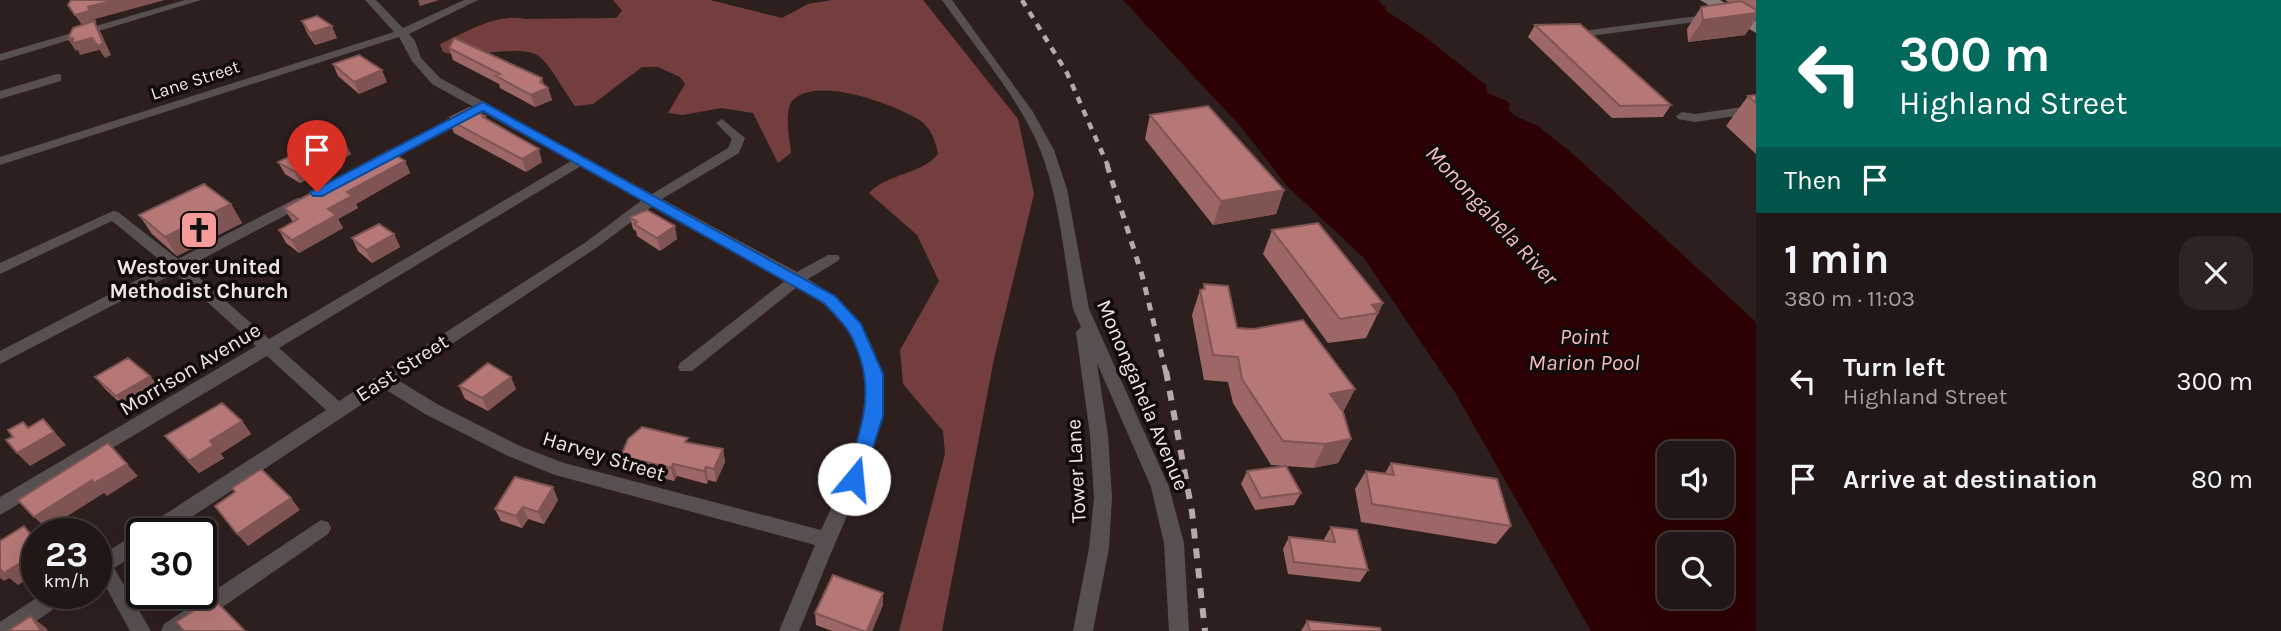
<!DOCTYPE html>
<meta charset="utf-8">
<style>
:root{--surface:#221717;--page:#2e2424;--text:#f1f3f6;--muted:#a29fa1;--line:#3f3636}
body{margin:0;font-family:Karla,sans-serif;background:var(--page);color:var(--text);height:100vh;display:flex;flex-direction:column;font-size:26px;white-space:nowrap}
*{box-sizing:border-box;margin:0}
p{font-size:23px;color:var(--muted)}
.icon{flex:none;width:38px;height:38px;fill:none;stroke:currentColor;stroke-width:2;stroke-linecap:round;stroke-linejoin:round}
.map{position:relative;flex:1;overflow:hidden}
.sheet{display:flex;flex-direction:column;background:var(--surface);width:525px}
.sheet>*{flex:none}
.guide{background:#00695c;color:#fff;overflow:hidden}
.tools{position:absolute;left:1657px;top:441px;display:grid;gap:14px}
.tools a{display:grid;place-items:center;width:77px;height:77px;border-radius:14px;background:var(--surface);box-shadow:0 7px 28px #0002,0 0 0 2px var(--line);font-size:35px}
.speed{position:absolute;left:21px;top:518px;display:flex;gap:14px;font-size:35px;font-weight:700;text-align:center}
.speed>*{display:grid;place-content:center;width:91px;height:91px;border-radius:50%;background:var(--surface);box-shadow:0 7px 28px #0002,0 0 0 2px var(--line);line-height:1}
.speed small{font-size:18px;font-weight:400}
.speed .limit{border:4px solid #111;border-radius:10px;background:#fff;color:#111}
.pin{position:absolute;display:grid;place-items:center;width:60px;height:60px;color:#fff;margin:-72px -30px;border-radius:50% 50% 50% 0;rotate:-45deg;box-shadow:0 0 7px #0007}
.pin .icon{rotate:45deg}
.me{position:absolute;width:77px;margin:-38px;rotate:17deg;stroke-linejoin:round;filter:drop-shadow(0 0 5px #0008)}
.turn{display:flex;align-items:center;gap:24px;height:147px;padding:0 28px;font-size:32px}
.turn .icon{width:91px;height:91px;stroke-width:2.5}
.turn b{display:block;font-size:49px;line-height:60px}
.then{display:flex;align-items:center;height:66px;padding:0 28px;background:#0003;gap:14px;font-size:26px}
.round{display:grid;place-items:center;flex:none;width:74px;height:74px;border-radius:21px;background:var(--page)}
.summary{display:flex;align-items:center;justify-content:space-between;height:119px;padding:0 28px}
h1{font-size:42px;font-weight:700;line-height:52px}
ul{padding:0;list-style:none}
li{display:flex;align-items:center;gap:21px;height:98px;padding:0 28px}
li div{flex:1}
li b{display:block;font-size:26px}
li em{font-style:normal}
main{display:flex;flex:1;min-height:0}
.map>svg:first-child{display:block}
</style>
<main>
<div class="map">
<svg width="1756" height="631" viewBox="0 0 1756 631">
<rect width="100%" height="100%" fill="#2e1f1f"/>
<path fill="#753e3e" d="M613,0h97l72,18 26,-14 24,-4h91l95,119 16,75 -40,165 -52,272h-43l46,-177 -2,-23 -40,-47 -3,-34 39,-69 -22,-46 -48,-42c19,-20 52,-18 69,-39 -2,-12 -7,-26 -17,-33 -24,-16 -104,-46 -128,-21 -10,11 -3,40 -2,53l-13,10 -25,-50 -32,-5 -38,7 -15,-2 17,-29 -5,-7 -22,-10h-16l-49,37 -18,2c-10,-13 -23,-39 -35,-49 -18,-15 -72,4 -97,-5l-3,-8c27,-12 55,-31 85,-25l91,-1 6,-7z"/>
<path fill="#2d0004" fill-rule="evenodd" d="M1123,0h255l9,9 -2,1 39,26 62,49 1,8 20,8 3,4 -2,5 7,6 23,10 35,28 183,168v309h-165l-135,-237 -92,-136 -77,-72 -46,-59zM1670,453h52v53h-52zM1670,544h52v53h-52z"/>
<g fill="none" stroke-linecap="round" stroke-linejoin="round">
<path fill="#585050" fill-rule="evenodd" d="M185,0h16l-201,61v-7z
M365,0h11l27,28 61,-28h14l-69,34 6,7 6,17 19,20 212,116 76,-46 4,-9 -16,-16 6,-4 23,19 -6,15 -77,46 135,73 31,-17h10l2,3 -2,3 -30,18c110,67 75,155 32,253 -14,32 -27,66 -41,99h-20l36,-86 -260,-70 -47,-19 -83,-42 -40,-25 -219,145h-24v16l-28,18 37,63h-21l-23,-42 -11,-10v-20l230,-149 -59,-54 -267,159v-18l256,-151 -81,-73 -175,91v-13l166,-86 -54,-44 -112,53v-11l113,-52 5,1 60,47 119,-61h10l2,3 -2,3 -120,63 82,72 302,-178 -139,-77 -20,-23 -13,-24 -399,128v-8l394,-125zM581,166l61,34 -56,42 -247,159 -60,-53zM653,206l133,74 -106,83 -2,4 2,4h12l105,-84c19,11 36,23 50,40 43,58 0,147 -26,203l-257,-67 -44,-17 -83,-42 -39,-24 198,-132z
M942,0h10l81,112 21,38 13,39 22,120 80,178 15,56 5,88h-20l-5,-88 -13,-56 -54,-124 11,72 4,63 -3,50 -16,83h-20l16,-83 5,-50 -4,-63 -14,-103 5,-5 -8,-18c-9,-52 -13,-107 -32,-157 -20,-52 -67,-106 -99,-152z
M1713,14l4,1v4l-127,17 -6,-3 6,-3z
M57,74l4,1v6l-61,18v-8z
M1756,105v8l-61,9 -17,-3 -2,-3 6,-4 13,2z
M470,109l4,1v6l-94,50h-10l-2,-3z
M321,520l7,2 3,6 -3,6 -140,97h-27l3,-7z
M44,593h27l-3,6 -46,32h-22v-9z"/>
<path fill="#8c7c7c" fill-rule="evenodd" d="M1700,0h20l36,21v12z"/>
<path stroke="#b6aaaa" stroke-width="4.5" stroke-dasharray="7 7" stroke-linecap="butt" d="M1022,0l45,73 41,93"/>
<path stroke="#b6aaaa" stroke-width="5" stroke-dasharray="8 8" stroke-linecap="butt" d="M1107,165l35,110 24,98"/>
<path stroke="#b6aaaa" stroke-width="6" stroke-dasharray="10 10" stroke-linecap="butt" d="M1166,371l26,141 13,119"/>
</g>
<path fill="#9c6766" d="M1725,0h31v19l-11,16 -57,7 -1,-13 14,-22 29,-4z
M302,21l35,17 -22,7 -8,-12z
M1535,25l136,80 -8,12 -51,1 -84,-81z
M449,48l93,30 2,7 4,3 4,12 -17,7 -35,-19 -1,-4 -46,-24z
M333,64l54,18 -28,12 -21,-18z
M1756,95v59l-30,-28 22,-30z
M1150,115l134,75 -8,24 -63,11 -68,-86z
M485,116l1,3 56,43 -16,10 -72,-39 -5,-13 3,-1 -1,-2z
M351,154l-51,29 -15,-9 -7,-12z
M405,161l5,12 -54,31 2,4 -20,11 5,9 -44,25 -13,-10 -7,-13 14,-8 -9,-14z
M231,204l11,19 -65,33 -25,-22 -13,-19z
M630,217l47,22 -17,12 -23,-15 -1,-5 -3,-2z
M1272,230l111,73 -17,35 -38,5 -65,-89z
M394,234l6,13 -28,16 -14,-12 -6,-13z
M1204,284l33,44 118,61 -12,23 8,27 -13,24 -25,5 -42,-3 -38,-62 -5,-21 -24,-2 -12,-65 8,-25h3z
M150,376l10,13 -33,20 -21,-19 -11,-13z
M459,386l57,3 -28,22 -23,-12z
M242,421l9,13 -31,20 4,4 -25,15 -23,-24 -11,-13z
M689,443l34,6 2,13 -9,20 -8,-2 -1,4 -30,-8 -3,5 -49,-13 -4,-12z
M1391,463l120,63 -15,18 -135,-22 -6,-33 11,-18 19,2z
M1247,471l54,22 -7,12 -39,5 -14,-26z
M558,500l-14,24 -16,-5 -6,9 -21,-7 -6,-12z
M1331,527l37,43 -8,12 -72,-8 -5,-25 6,-12 35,4v-2z
M883,605l-11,26h-40l-16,-6 -1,-12z
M1307,621l74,10h-80z"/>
<path fill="#7f5453" d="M115,0h50l-70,19 2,4h-2l6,10 10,22 -6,3 -30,-43 13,-8z
M418,0h21l-19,6z
M1756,13v6l-11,16 -57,7 15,-22z
M332,26l5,12 -22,7 -5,-12z
M73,38h19l7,12 -19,5 -2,-5 -2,1 -8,-12z
M382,70l5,12 -28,12 -5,-12z
M542,78l3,11 3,-1 4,12 -17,7 -4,-12z
M345,142l6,12 -51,29 -6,-12z
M539,149l3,13 -16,10 -4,-13z
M405,161l5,12 -54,31 2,4 -20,11 5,9 -44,25 -7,-13 55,-48z
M1284,190l-8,24 -63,11 8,-24z
M231,204l11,19 -65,33 -12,-19z
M675,226l2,13 -17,12 -3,-13z
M394,234l6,13 -28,16 -6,-13z
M1383,303l-5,10 -6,-8z
M150,376l10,13 -33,20 -11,-13z
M511,377l5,12 -28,22 -6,-13z
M1355,389l-13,25 -12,-20z
M43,419l23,26 -36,21 -13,-13 6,-31 13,12z
M242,421l9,13 -31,20 -10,-13z
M1351,439l-13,24 -25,5 12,-24z
M214,445l10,13 -25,15 -10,-12z
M723,449l2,13 -9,20 -2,-13z
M127,464l11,12 -31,20 -3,-3 -57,36 -13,-12 58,-37z
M673,464l4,12 -3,5 -3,-13z
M706,467l2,13 -1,4 -3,-13z
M553,487l5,13 -14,24 -6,-12z
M291,498l9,12 -52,36 -11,-12z
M523,507l5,12 -6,9 -6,-12z
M24,526l13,12v6z
M37,552v21l-19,12 -9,-7 -5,3 -4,-3v-12z
M883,593v12l-11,26h-5z
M31,616l15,12 2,3h-7z"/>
<path fill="#b57877" stroke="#7f5453" stroke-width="2" d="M71,0h44l-27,7 2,4 -15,4 -7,-10z
M1741,1l15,9v3l-53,7 -2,-13z
M317,16l15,10 -22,7 -8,-12z
M94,21l9,22 -5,3 -6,-8 -19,5v-5l-5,1 5,-11z
M1580,24l91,81 -51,1 -85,-81z
M454,38l88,40 -2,4 8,6 -17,7 -35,-19 4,-2 -51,-26z
M359,55l23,15 -28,12 -21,-18z
M1756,95v8l-8,-7z
M1208,106l76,84 -63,11 -71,-86z
M469,108l16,8 -2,1 56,32 -17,10 -73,-39 5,-2 -3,-1z
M340,132l5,10 -51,29 -16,-9z
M389,151l16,10 -58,31 5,4 -24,13 8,6 -44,25 -13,-10 19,-11 -14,-11z
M204,184l27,20 -66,33 -26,-22z
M647,210l28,16 -18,12 -23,-14 3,-2 -7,-5z
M1318,223l65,80 -11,2 6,8 -38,6 -68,-89z
M379,224l15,10 -28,16 -14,-12z
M1204,284l24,2 9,42 17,1 49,-9 52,69 -25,5 13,18 8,27 -26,5 -42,-3 -41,-62 -4,-22 -25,-2 -13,-65 5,-1z
M128,358l22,18 -34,20 -21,-19z
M488,363l23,14 -29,21 -23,-12z
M222,403l20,18 -32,20 4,4 -25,16 -24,-25z
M43,419l11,13 -37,21 -11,-13 7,-3 -5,-7 15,-8 5,6z
M642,427l46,11 -3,4 38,7 -9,20 -8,-2 -2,4 -31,-7 -2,4 -50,-12 7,-17z
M108,443l19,21 -33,19 -2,-3 -58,37 -16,-17z
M1391,463l106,16 14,47 -139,-22 -6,-33 28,4z
M1286,466l15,27 -40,5 -14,-27z
M261,469l30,29 -54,36 -22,-28 20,-14 -3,-4z
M515,477l38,10 -15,25 -15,-5 -7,9 -21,-7z
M24,526l13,18v8l-33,21 -4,-5v-27z
M1331,527l26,3 11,40 -74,-8 -5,-25 46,5z
M833,575l50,18 -16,38h-4l-48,-18z
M213,598l32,33h-61l-8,-9z
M31,616l10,15h-33z
M1307,621l73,7 1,3h-71z"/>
<path fill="#1a73e8" stroke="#114b97" stroke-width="2" d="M483,102l352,194 26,28 22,50v42l-22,69 -7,2 -6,-2 -3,-6c17,-53 34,-93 4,-147 -6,-10 -17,-20 -25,-29l-341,-192 -161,85h-9l-3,-4z"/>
<defs>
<symbol id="church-square" viewBox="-11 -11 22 22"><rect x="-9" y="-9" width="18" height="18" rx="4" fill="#f59b9a" stroke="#110b0b"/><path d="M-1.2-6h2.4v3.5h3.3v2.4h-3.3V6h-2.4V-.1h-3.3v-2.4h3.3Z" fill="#111"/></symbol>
</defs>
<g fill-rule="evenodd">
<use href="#church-square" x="177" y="208" width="44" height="44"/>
</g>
<g text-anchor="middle" stroke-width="7" stroke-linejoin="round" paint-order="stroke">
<g font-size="18" fill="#efe5e4" stroke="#110b0b">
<text transform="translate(195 80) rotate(-18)" y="6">Lane Street</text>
</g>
<g font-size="21" font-weight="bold" fill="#efe5e4" stroke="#110b0b">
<text x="199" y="274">Westover United<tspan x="199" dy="24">Methodist Church</tspan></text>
</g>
<g font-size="21" fill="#efe5e4" stroke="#110b0b">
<text transform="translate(402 368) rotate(-33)" y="7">East Street</text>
<text transform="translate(190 369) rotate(-31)" y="7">Morrison Avenue</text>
<text transform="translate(1143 395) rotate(67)" y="7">Monongahela Avenue</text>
<text transform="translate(604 456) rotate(17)" y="7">Harvey Street</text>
<text transform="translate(1076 471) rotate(-93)" y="7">Tower Lane</text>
</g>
<g font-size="23" font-style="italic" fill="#f3bcbb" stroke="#110b0b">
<text transform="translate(1492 215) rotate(47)" y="8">Monongahela River</text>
<text x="1584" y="344">Point<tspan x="1584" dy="26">Marion Pool</tspan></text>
</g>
</g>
</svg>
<div class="tools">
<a><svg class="icon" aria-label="sound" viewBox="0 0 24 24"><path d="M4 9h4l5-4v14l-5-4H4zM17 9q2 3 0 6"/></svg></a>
<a><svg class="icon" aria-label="search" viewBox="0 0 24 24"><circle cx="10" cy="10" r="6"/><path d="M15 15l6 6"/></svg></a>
</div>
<div class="speed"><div>23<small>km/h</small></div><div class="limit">30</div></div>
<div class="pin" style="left:317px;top:192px;background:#d93025"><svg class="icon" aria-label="arrive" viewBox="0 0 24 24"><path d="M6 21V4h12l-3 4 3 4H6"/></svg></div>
<svg class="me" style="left:854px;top:479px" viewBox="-20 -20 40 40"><circle r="19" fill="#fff"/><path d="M0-13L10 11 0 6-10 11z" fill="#1a73e8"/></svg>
</div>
<section class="sheet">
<div class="guide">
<div class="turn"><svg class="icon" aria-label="left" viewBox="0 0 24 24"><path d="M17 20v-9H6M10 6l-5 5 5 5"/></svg><div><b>300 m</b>Highland Street</div></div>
<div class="then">Then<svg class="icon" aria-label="arrive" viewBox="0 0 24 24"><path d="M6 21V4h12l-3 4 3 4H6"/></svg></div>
</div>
<div class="summary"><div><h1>1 min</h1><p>380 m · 11:03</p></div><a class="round"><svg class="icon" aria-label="close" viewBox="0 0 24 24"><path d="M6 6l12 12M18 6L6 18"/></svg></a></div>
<ul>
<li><svg class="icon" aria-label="left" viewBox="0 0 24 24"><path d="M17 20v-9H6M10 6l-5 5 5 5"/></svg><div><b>Turn left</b><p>Highland Street</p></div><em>300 m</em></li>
<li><svg class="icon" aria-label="arrive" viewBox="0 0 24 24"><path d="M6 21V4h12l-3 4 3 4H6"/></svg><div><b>Arrive at destination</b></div><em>80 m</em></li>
</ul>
</section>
</main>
